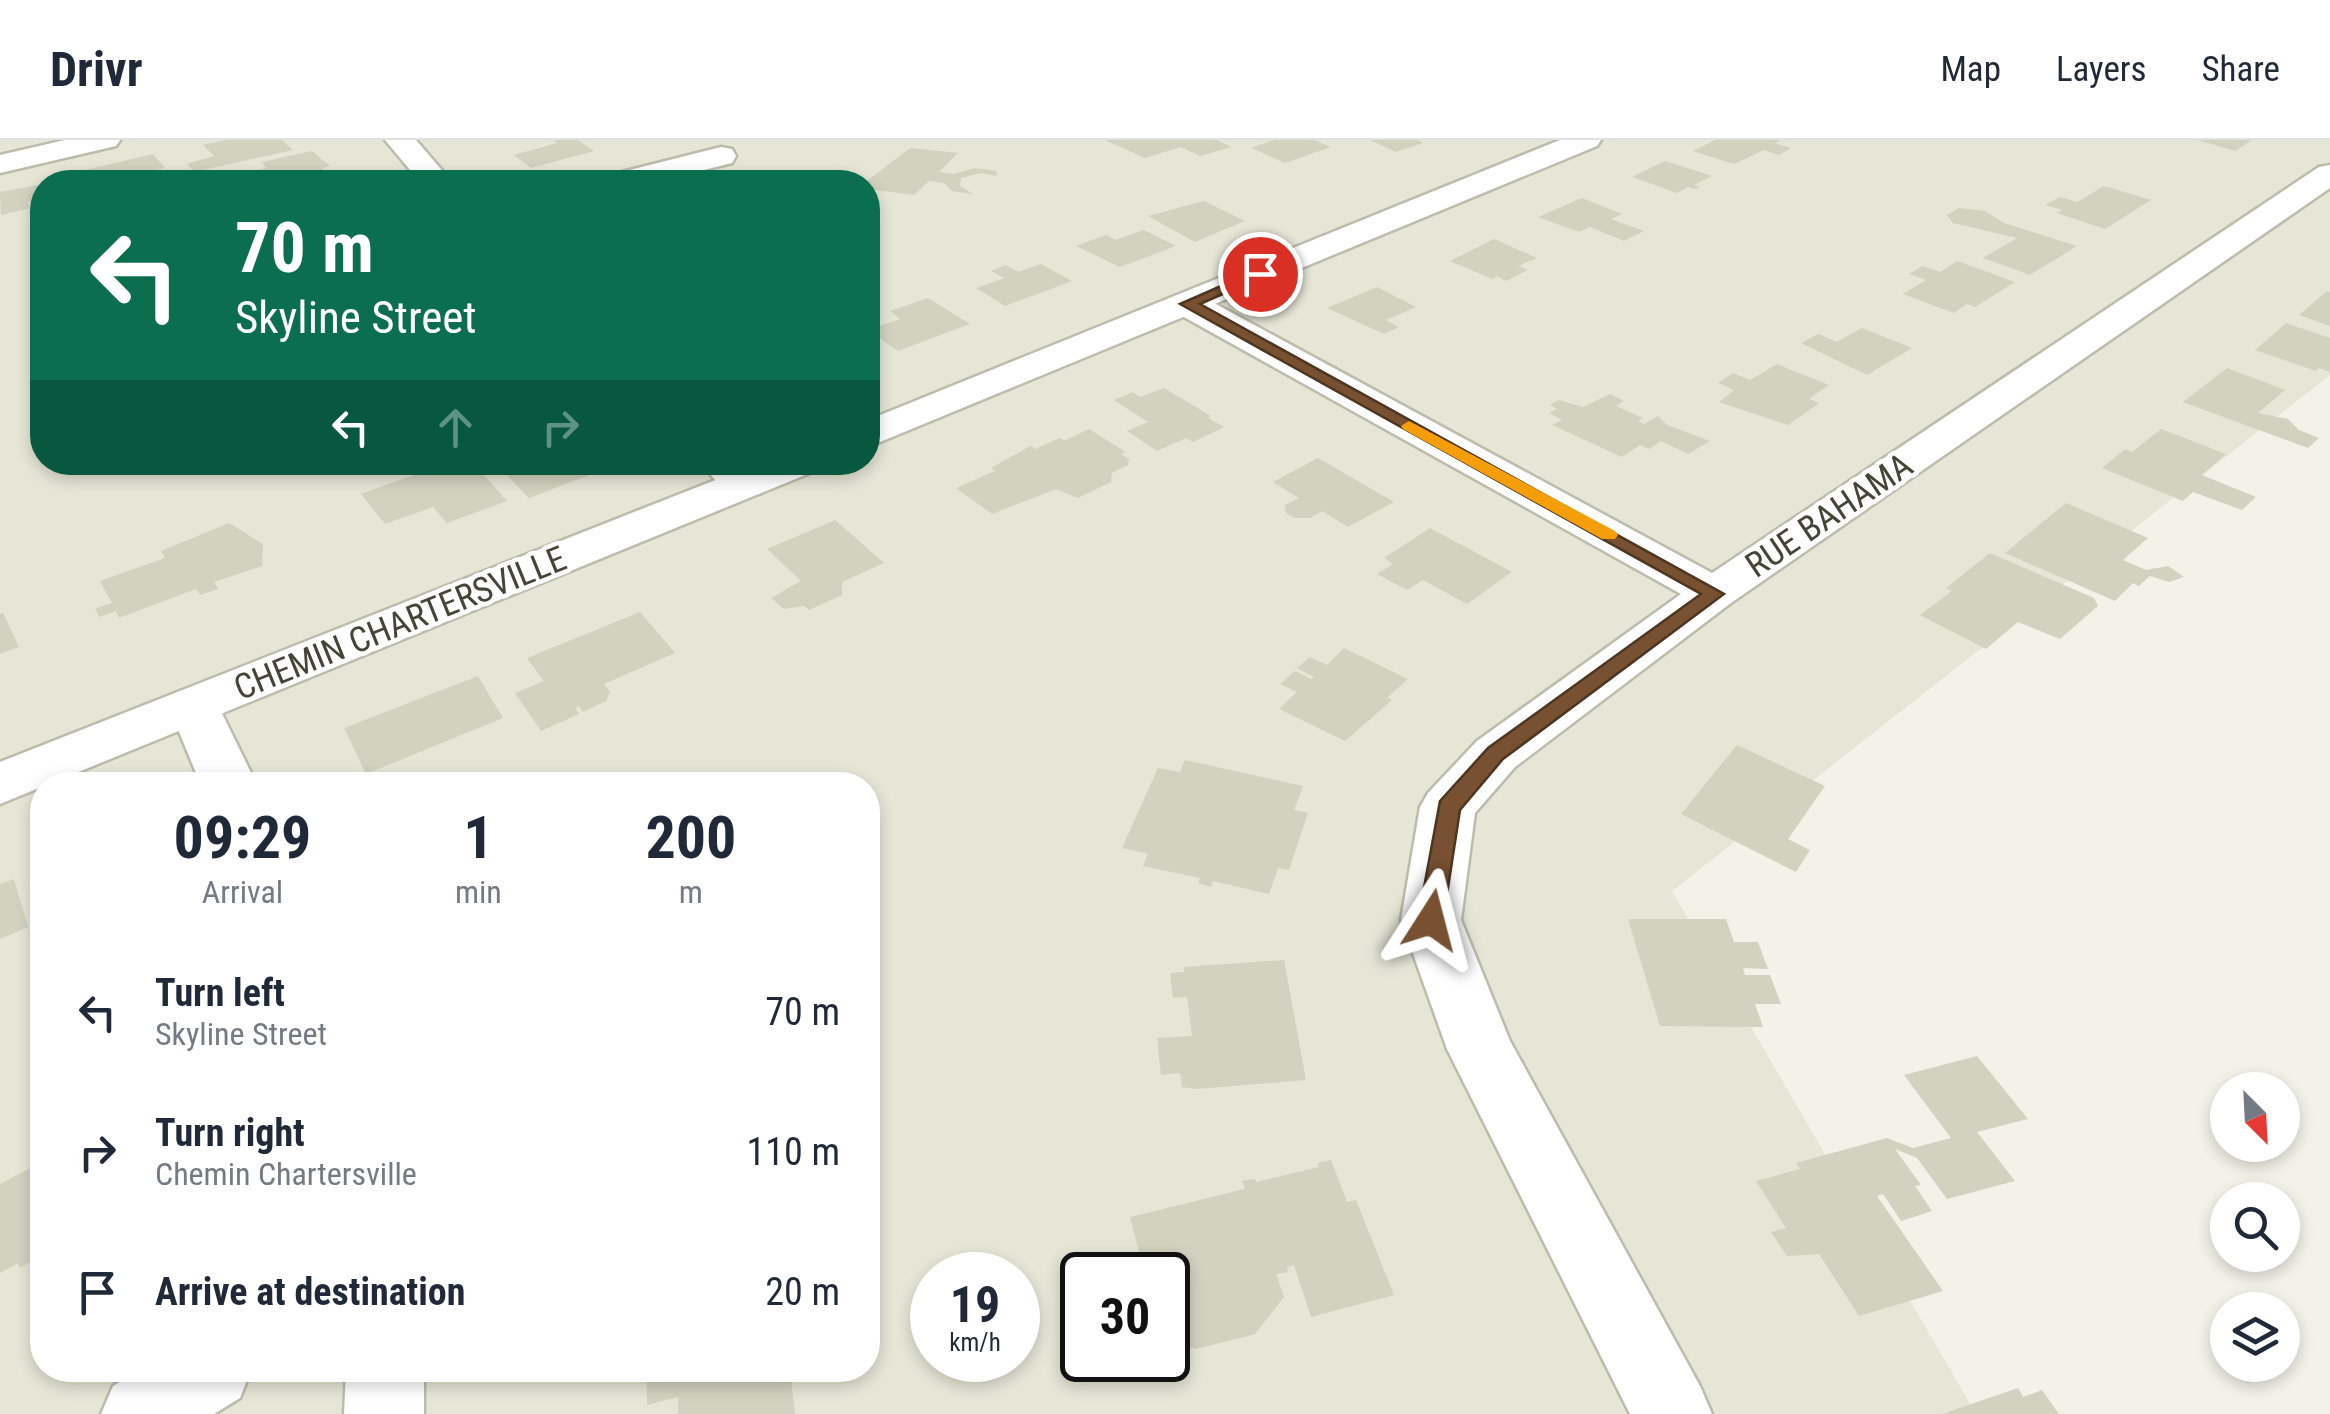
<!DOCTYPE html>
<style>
:root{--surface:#fff;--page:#f6f6f7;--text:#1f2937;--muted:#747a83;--line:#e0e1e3}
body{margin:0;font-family:"Roboto Condensed",sans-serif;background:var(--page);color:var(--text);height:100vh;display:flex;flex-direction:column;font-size:38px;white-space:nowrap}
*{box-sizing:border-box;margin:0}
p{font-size:32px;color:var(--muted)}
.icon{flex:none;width:55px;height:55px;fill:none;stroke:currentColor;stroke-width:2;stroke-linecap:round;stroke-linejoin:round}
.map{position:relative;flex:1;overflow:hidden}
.drawer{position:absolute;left:30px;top:632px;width:850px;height:610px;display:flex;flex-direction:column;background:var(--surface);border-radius:40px;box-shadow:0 5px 15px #0003}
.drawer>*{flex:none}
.hud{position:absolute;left:30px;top:30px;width:850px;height:305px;border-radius:40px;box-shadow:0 5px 15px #0003;background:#0b6e4f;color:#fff;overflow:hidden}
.needle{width:65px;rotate:156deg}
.controls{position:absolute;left:2210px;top:932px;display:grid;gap:20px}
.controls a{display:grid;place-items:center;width:90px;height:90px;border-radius:50%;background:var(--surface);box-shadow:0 5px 15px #0003;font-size:50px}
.speed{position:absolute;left:910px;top:1112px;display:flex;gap:20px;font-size:50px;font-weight:700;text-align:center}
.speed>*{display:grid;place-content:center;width:130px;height:130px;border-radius:50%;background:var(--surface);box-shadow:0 5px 15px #0003;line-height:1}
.speed small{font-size:25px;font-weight:400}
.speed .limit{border:5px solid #111;border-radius:15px;background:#fff;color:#111}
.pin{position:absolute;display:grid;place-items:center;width:85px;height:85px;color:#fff;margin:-42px;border:5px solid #fff;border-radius:50%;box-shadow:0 2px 10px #0007}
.me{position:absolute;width:110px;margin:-55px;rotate:9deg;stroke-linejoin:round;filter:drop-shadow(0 0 8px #0008)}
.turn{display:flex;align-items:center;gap:35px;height:210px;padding:0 40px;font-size:45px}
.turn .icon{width:130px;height:130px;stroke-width:2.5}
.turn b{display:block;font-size:70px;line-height:85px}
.lanes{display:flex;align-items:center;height:95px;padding:0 40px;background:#0003;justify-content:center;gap:50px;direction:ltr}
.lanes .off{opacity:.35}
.eta{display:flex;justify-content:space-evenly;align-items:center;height:170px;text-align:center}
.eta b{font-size:60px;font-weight:700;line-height:70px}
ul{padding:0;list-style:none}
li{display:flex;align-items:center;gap:30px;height:140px;padding:0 40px}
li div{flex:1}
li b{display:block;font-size:38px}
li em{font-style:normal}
header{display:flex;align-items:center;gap:60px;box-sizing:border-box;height:140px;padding:0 50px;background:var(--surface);border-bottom:2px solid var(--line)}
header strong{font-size:48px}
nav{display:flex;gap:55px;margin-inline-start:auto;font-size:35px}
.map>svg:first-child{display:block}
</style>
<header>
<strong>Drivr</strong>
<nav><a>Map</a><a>Layers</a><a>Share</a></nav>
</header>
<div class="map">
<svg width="2330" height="1274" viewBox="0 0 2330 1274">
<rect width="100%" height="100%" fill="#f2f2e8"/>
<path fill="#e6e6d7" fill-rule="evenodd" d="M0,0h2330v235l-658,516 304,523h-1976zM42,42h826v280h-826zM42,645h826v585h-826zM932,1135h86v85h-86zM1082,1135h86v85h-86z"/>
<path fill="#d3d1bf" d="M225,0h57l11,10 -99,22 -7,-8 27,-8 -11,-11z
M553,0h25l16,11 -63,17 -17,-13 43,-12z
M1105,0h112l14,7 -31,9 -19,-9 -36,11z
M1274,0h40l17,7 -46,16 -34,-15z
M1370,0h48l5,3 -27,9z
M1715,0h67l-7,3 16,5 -12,7 -15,-5 -30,14 -41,-13z
M2198,0h54l-17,11z
M910,8l48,5 -19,19 15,2 20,-6 22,3 1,5 -16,-3 -20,5 -1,8 13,8 -21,-3 -8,-8 -15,-2 -15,14 -46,-6v-9z
M312,11l18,15 -8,2 6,8 -53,6 -6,-8 -12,3 -4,-6 13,-3 -4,-6z
M153,14l12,14 -37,8 4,5 -4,1h-74l-3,-4z
M1665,21l47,15 -18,9 6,2 -5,2 -7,-2 -11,6 -45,-16z
M39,45l3,14 -15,3 4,6 -30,7 -1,-23z
M2104,46l47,14 -46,29 -48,-16 5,-3 -17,-5 15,-8 17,5z
M1582,58l40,16 -11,5 33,12 -20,10 -34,-14 -11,5 -41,-15z
M1204,61l41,20 -50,21 -47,-26z
M1959,68l26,3 19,12 73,23 -47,29 -47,-17 34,-20 -64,-15 -6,-8z
M1144,90l32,16 -56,21 -44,-21 30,-11 9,5z
M1494,99l43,19 -19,8 10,4 -22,11 -9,-5 -5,3 -42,-18z
M1957,121l58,21 -40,25 -8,-3 -13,9 -51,-19 23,-14 -17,-6 13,-8 18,6z
M1041,124l31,17 -67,25 -29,-18 28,-10 -13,-7 15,-6 12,7z
M1377,147l39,20 -30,13 13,7 -15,7 -57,-26z
M2327,151l3,1v34l-31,-11z
M928,158l42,26 -72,27 -30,-21 32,-11 -10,-8z
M2286,183l44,15v34l-11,-4 -3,3 -61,-21z
M1862,188l50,20 -45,27 -66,-32 17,-9 19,8z
M1777,224l52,21 -20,14 10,4 -31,22 -69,-23 15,-12 -16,-7 15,-10 17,7z
M2227,228l58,22 -27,23 30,6 11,11 20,8 -11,10 -125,-46z
M1164,248l47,28 -3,2 16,9 -31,15 -7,-4 -29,13 -30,-20 21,-9 -34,-22 19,-8 7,5z
M1610,254l14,7 -8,5 27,12 -5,3 6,3 14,-8 9,9 43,16 -22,13 -27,-13 -12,8 -9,-4 -18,12 -70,-32 10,-5 -13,-7 8,-4 -7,-4 9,-5 24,7z
M1089,289l37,23 -5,2 8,5 -1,6 -16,8 -1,9 -33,16 -22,-9 -64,25 -36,-26 39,-17 -4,-3 39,-22 5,3 25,-11 4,3z
M2161,289l65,25 -24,21 54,22 -14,13 -49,-18 -10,9 -81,-33 23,-19 7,3z
M1318,318l76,44 -46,25 -26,-16 -12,7h-16l-8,-5 -1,-8 14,-7 -26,-16z
M450,322h22l35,39 -60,22 -14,-16 -48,17 -24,-30z
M514,322h99l2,3 -86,33 -29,-30z
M2066,363l82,35 -25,22 23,10 22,-4 16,11 -15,5 -19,-6 -11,10 -6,-3 -18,18 -110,-48z
M835,380l49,43 -42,19v13l-33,15 -5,-4 -20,3 -13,-11 30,-17 -34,-32z
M229,383l34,21 -1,22 -48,16 4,7 -18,6 -4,-6 -77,29 -3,-7 -17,6 -4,-8 17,-6 -12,-22 65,-23 -4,-7z
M1430,388l82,44 -45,32 -44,-24 -16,10 -30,-16 16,-10 -9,-6z
M1990,413l104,45 4,8 -38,33 -42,-17 -32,27 -66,-34 32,-24 -6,-3z
M640,472l35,41 -71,31 6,8 -4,9 -23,11 -4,-6 -4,2 4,6 -38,17 -26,-38 29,-12 -17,-23z
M3,473l16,34 -19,7v-40z
M1344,508l64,31 -21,19 5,2 -47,41 -66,-32 18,-17 -17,-8 15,-13 16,8 3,-2 -17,-9 13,-11 17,8z
M478,536l25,42 -137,56 -22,-46z
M1737,605l88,41 -37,53 22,11 -14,22 -115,-58z
M1185,620l118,26 -9,24 14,3 -19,57 -11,-2 -9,26 -56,-13 -2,6 -13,-4 2,-5 -57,-12 5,-12 -26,-6 36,-80 22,4z
M14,739l14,48 -28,12v-55z
M1628,779h98l8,23h24l10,27 -25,-1 2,7h25l11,29h-26l8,23 -103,-1z
M1284,820l22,120 -109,9 -15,-2 -2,-14 -19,2 -4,-37 35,-2 -5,-39 -14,1 -3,-25 14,-1v-5z
M1977,916l51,63 -51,13 38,49 -68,18 -30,-41 -22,-9 26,36 -6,1 17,25 -31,10 -18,-27 -6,2 66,95 -84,25 -40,-62 -32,2 -16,-24 15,-4 -30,-47 44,-12 -4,-6 91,-25 26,10 38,-10 -47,-63z
M1331,1020l16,42 9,-2 38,95 -83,22 -17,-52 -7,2 1,5 -12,2 8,23 -29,37 -59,15 -15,-5 -13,-10v-59h-23l-15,-58 115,-28 -3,-8 13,-2 1,3 63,-15 -1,-4z
M42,1022v93l-22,13 -2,-5 -18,10v-89z
M646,1230h144l5,44h-117v-17l-31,8z
M2018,1248l5,9 19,-7 17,24h-117z"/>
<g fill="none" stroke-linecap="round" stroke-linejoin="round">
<defs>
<path id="minor" d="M65,0h55l-4,6 -116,27v-18z
M385,0h31l36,42h-32z
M721,7l11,2 4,7 -4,7 -76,19h-51l5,-7z
M2330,25v23l-599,415 -216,164 -40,46 -14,107 49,121 190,345 12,28h-82l-183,-365 -46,-129 19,-113 8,-14 49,-52 204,-147 -506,-282 -5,-8 5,-8 13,-3 13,3 511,277 607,-406z
M701,322h47l20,22 -7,9c-27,7 -45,-8 -60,-31z
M194,547l18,6 45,92h-56l-33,-80 8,-12z
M139,1230h112l-11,28 -26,16h-113l12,-28z
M346,1230h78v44h-80z"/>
<path id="tertiary" d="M1560,0h41l-4,6 -729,301v-27z
M761,322h60l-6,9 -815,333v-42z"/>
</defs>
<use href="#minor" stroke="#bdbcac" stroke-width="5"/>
<use href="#tertiary" stroke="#bdbcac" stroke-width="5"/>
<use href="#minor" fill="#fff" fill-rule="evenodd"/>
<use href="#tertiary" fill="#fff" fill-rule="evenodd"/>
</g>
<path fill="#785132" stroke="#4e3520" stroke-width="2.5" d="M1255,131l13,3 -68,30 524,290 -221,165 -43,51 -17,110 -3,7h-18l-4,-7 22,-119 48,-53 213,-154 -521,-290z"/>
<path fill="#f59e0b" d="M1409,281l206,110 3,4 -3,4h-13l-199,-110 -2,-3z"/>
<g text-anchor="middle" stroke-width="9" stroke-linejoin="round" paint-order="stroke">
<g font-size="35" fill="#454437" stroke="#fff">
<text transform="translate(1829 375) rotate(-34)" y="12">RUE BAHAMA</text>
<text transform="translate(400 483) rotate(-22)" y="12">CHEMIN CHARTERSVILLE</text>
</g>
</g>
</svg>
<div class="controls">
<a><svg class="needle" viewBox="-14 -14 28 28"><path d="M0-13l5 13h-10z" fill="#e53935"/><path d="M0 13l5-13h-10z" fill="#747a83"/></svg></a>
<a><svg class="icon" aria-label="search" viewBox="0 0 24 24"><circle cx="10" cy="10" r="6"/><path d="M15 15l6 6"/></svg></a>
<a><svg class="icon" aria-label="layers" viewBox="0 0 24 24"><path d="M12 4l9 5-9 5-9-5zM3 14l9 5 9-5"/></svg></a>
</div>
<div class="speed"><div>19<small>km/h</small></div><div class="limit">30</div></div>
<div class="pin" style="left:1260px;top:134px;background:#d93025"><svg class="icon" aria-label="arrive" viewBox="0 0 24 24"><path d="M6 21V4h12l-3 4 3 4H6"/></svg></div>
<svg class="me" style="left:1431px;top:780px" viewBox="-20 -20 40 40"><path d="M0-17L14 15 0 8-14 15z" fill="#785132" stroke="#fff" stroke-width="4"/></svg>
<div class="hud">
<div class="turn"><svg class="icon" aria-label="left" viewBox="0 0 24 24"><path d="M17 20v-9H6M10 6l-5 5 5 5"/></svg><div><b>70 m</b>Skyline Street</div></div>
<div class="lanes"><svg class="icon" aria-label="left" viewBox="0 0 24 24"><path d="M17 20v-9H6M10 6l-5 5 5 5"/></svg><svg class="icon off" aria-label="ahead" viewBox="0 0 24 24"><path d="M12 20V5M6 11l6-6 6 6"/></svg><svg class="icon off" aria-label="right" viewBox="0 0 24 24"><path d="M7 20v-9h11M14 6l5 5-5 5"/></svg></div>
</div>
<section class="drawer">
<div class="eta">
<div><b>09:29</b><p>Arrival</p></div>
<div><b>1</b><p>min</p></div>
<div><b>200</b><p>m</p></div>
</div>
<ul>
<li><svg class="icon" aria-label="left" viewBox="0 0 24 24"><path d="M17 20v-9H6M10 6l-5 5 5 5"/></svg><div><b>Turn left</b><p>Skyline Street</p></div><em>70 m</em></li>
<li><svg class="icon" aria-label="right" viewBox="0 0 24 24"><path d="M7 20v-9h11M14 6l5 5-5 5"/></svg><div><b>Turn right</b><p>Chemin Chartersville</p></div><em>110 m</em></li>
<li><svg class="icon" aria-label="arrive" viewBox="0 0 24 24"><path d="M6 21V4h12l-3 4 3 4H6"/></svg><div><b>Arrive at destination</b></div><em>20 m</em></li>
</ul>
</section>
</div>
